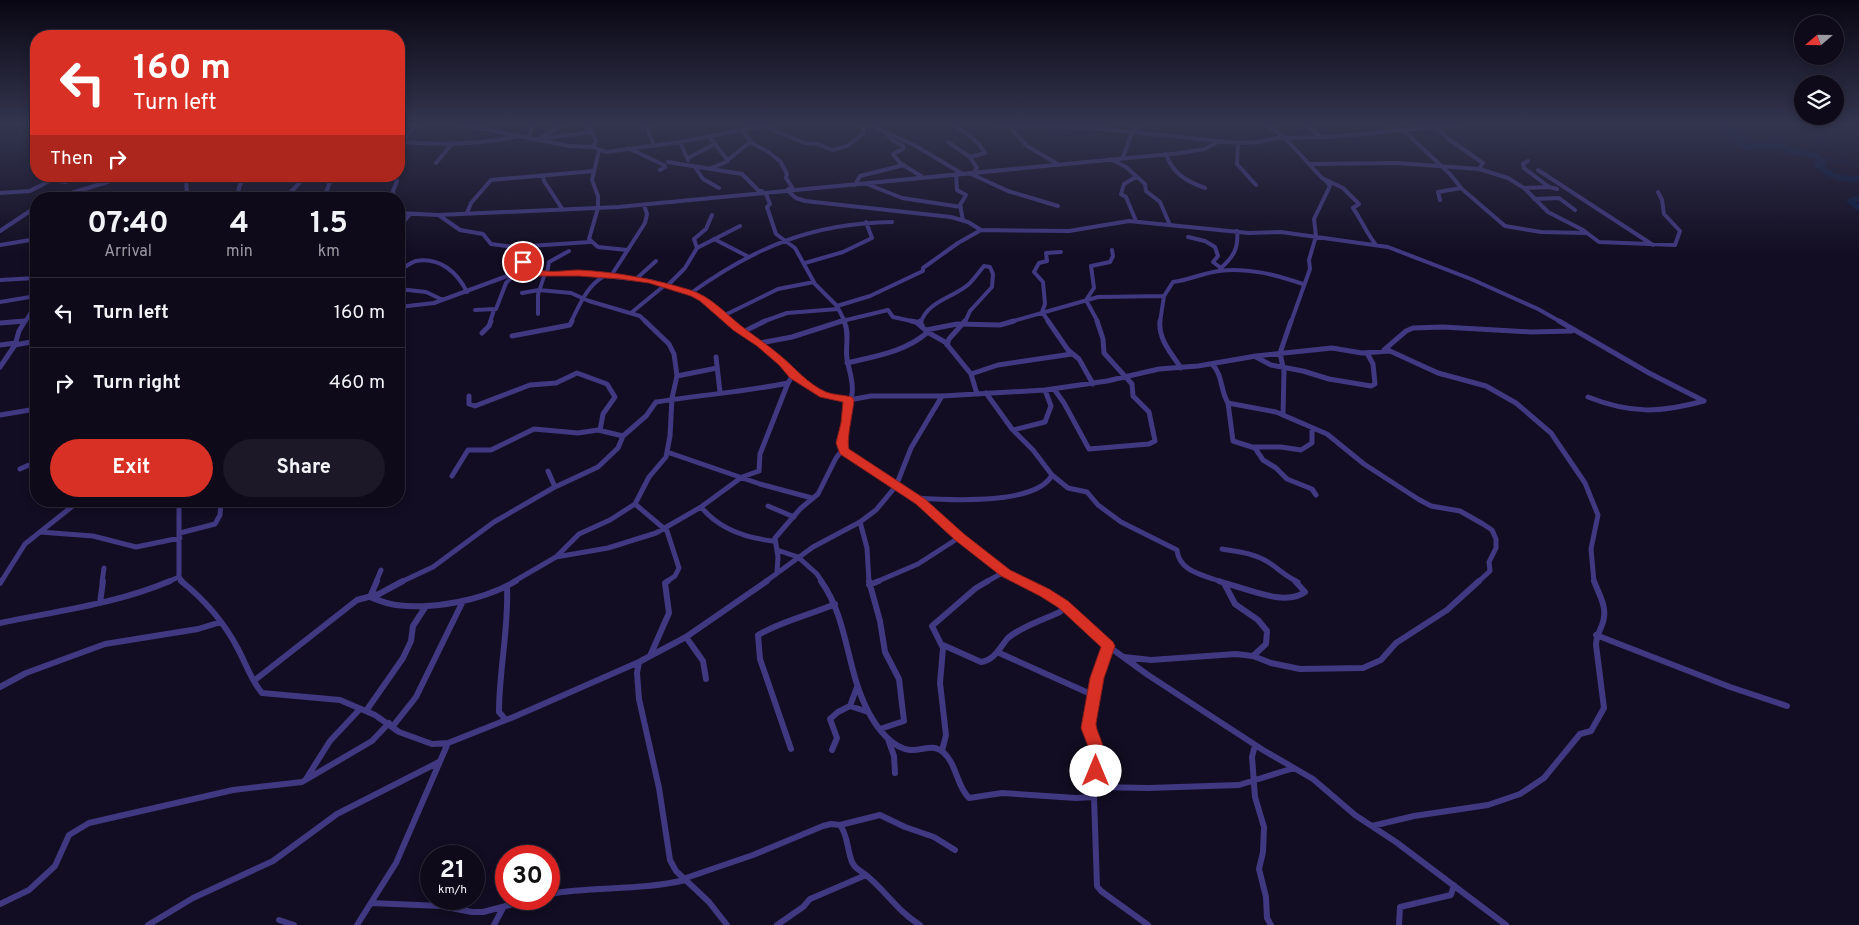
<!DOCTYPE html>
<style>
:root{--surface:#0e0a1a;--page:#1c1827;--text:#f1f3f6;--muted:#9b9aa2;--line:#2e2b39;--accent:#d93025}
body{margin:0;font-family:Overpass,sans-serif;background:var(--page);color:var(--text);height:100vh;display:flex;flex-direction:column;font-size:19px;white-space:nowrap}
*{box-sizing:border-box;margin:0}
p{font-size:16px;color:var(--muted)}
.icon{flex:none;width:28px;height:28px;fill:none;stroke:currentColor;stroke-width:2;stroke-linecap:round;stroke-linejoin:round}
.map{position:relative;flex:1;overflow:hidden}
.side{position:absolute;left:30px;top:192px;width:375px;height:315px;display:flex;flex-direction:column;background:var(--surface);border-radius:20px;box-shadow:0 2px 8px #0003,0 0 0 1px var(--line)}
.side>*{flex:none}
.guide{position:absolute;left:30px;top:30px;width:375px;height:152px;border-radius:20px;box-shadow:0 2px 8px #0003,0 0 0 1px var(--line);background:#d93025;color:#fff;overflow:hidden}
.needle{width:32px;rotate:250deg}
.controls{position:absolute;left:1794px;top:15px;display:grid;gap:10px}
.controls a{display:grid;place-items:center;width:50px;height:50px;border-radius:50%;background:var(--surface);box-shadow:0 2px 8px #0003,0 0 0 1px var(--line);font-size:25px}
.speed{position:absolute;left:420px;top:845px;display:flex;gap:10px;font-size:25px;font-weight:700;text-align:center}
.speed>*{display:grid;place-content:center;width:65px;height:65px;border-radius:50%;background:var(--surface);box-shadow:0 2px 8px #0003,0 0 0 1px var(--line);line-height:1}
.speed small{font-size:12px;font-weight:400}
.speed .limit{border:8px solid #d22;background:#fff;color:#111}
.pin{position:absolute;display:grid;place-items:center;width:42px;height:42px;color:#fff;margin:-21px;border:2px solid #fff;border-radius:50%;box-shadow:0 1px 5px #0007}
.me{position:absolute;width:55px;margin:-28px;rotate:0deg;stroke-linejoin:round;filter:drop-shadow(0 0 4px #0008)}
.turn{display:flex;align-items:center;gap:18px;height:105px;padding:0 20px;font-size:22px}
.turn .icon{width:65px;height:65px;stroke-width:2.5}
.turn b{display:block;font-size:35px;line-height:42px}
.then{display:flex;align-items:center;height:48px;padding:0 20px;background:#0003;gap:10px;font-size:19px}
.eta{display:flex;justify-content:space-evenly;align-items:center;height:85px;text-align:center}
.eta b{font-size:30px;font-weight:700;line-height:35px}
.primary-button{display:flex;gap:10px;margin-top:auto;padding:10px 20px}
.primary-button a{flex:1;height:58px;border-radius:30px;background:var(--accent);color:#fff;font-size:20px;font-weight:700;line-height:58px;text-align:center}
.primary-button a+a{background:var(--page);color:var(--text)}
ul{padding:0;list-style:none}
li{display:flex;align-items:center;gap:15px;height:70px;padding:0 20px;border-top:1px solid var(--line)}
li div{flex:1}
li b{display:block;font-size:19px}
li em{font-style:normal}
.map>svg:first-child{display:block}
</style>
<div class="map">
<svg width="1859" height="925" viewBox="0 0 1859 925">
<rect width="100%" height="100%" fill="#120d22"/>
<g fill="none" stroke-linecap="round" stroke-linejoin="round">
<path stroke="#09193f" stroke-width="1" d="M1805,125c7,2 11,4 11,12l26,14 11,13 -32,-7
M1859,420v8"/>
<path stroke="#09193f" stroke-width="6" d="M1719,125l7,2 17,13h-5l8,7 8,1 2,-3 27,1 8,5 26,5 7,7 -7,2c13,11 25,15 42,14
M1859,198l-9,3 9,7"/>
<path stroke="#403881" stroke-width="4" d="M463,125l106,21 24,1 13,5 74,-10 88,-17
M588,125l8,16 -3,6
M646,125l8,21
M870,125l46,21 45,27
M955,125l23,18 7,10 -15,4
M997,125l97,3 144,15 21,-1 18,-4 53,-1 128,-12
M1267,125l18,13 37,40 21,10 16,16 -6,4c9,13 13,24 23,37
M1308,125l12,12
M1390,125l7,6
M1435,125l12,13 36,25 -4,6
M764,126l41,17 13,1 14,6 15,-4 17,-13 -2,-8
M1008,126l19,20 29,17
M742,130l11,14 14,7 13,10 7,13 -1,4 6,9 -5,3
M1404,131l46,43 12,15 43,37 36,6 45,1
M887,134l5,6 11,6v3l-10,5 7,9 21,13
M709,136l19,25
M542,137l17,-10
M529,138l4,-13
M538,139l54,-7
M402,142c40,3 78,3 117,-6
M680,142l8,18
M948,142l22,15 7,11 -3,4
M1238,143l-1,21 19,21
M399,145l17,-20
M632,150l32,15 1,2 -5,3
M599,151l-7,29 6,16v12l-9,31 9,8 29,3
M1166,154c7,20 20,27 39,34
M1123,157l8,-22 7,-10
M688,158l27,-14
M1111,159l15,8 19,17 1,7 14,11 10,23
M1528,161l-5,3 1,4 25,19
M668,162l74,12 17,17h3
M436,163l15,-18
M1309,164l87,-1 83,6 29,9 16,10 24,24 35,18 16,12 76,3 5,-14 -16,-17 -2,-14 -4,-8
M695,167l8,12 16,9
M711,168l13,-5 26,-21
M1538,170l115,75
M969,173l39,18 50,15
M956,174l1,16 9,5 -6,10 3,15
M186,176l1,23
M394,176l3,5 -4,10 1,8
M543,176l1,5 19,29
M1136,177l-12,7 -3,10 5,3 10,24
M52,180l14,2
M867,184l35,14 59,9
M855,185l5,-9 44,-11
M1525,188l24,-1 8,2
M788,191l8,7 9,3 146,16 17,5 13,8
M0,193l30,-2 29,-15
M766,194l4,10 -3,3 9,27 19,14 20,36 22,22 8,16
M52,199l75,-23
M238,199l1,-12 6,-11
M284,199l22,-23
M321,199l6,-9 5,-14
M1534,199l25,-1 16,12
M1440,200l-2,-8 23,-4
M399,213l39,2 180,-8 563,-54 23,-4 16,-8
M467,213l4,-10 20,-23 103,-9
M440,216l20,14 23,4 8,10 23,3 10,19 10,6
M34,226l2,-2
M399,227l11,-13
M0,231l36,-24
M1188,237l17,4 10,6 3,9 -5,6 8,6
M714,239l33,17
M0,245l36,-6
M514,247l76,-5
M697,248l43,-22
M805,263l38,-11 29,-14 -6,-16
M1220,269c13,-12 19,-20 17,-38
M399,271c5,-3 12,-9 17,-10 24,-4 41,11 51,31
M547,273l2,-11 20,-11
M611,276l34,-53 2,-9 -3,-9
M636,279l20,-18
M0,280l36,-2
M667,286l18,-18 12,-20 -3,-9 12,-10 6,-14
M399,289l27,3 17,8
M539,290l32,3 18,8 51,15 6,6
M522,293l17,-3
M691,293c64,-46 122,-70 201,-71
M0,302l36,-6
M837,306l33,-10 53,-25v-3l35,-25 23,-13 88,1 60,-10 120,12 32,-1 107,15 83,32 67,30 23,13
M399,307l35,-4 76,-28 69,-2 71,8 38,11 16,7 26,23
M475,310l21,-1 10,-26 8,-8
M631,313l34,-28
M538,314v-19l7,-22
M723,316l55,-27 36,-7
M10,322l15,-1
M25,322l11,-18
M490,322l4,-12
M571,322c9,-18 15,-35 33,-46
M762,322l25,-9 51,-4
M838,322l50,-12 5,7 23,5
M921,322c7,-21 32,-24 48,-38 5,-5 10,-12 15,-18l6,1 3,7 -1,13 -22,24 -5,11
M1010,322l88,-25 66,-1 9,-14c16,-2 30,-9 46,-11 29,-4 57,4 84,13
M1049,322l-7,-10 3,-8 -2,-22 -9,-10 5,-9 8,-2 -1,-8 15,-1
M1098,322l-12,-22 8,-12 -3,-22 19,-4 3,-6 -1,-6
M1160,322l4,-26
M1291,322l19,-53 -1,-9 7,-24 -2,-17 15,-31 1,-3 -6,-6"/>
<path stroke="#403881" stroke-width="5" d="M729,321l32,23 22,19 10,12 30,20 26,5 22,-4h71l103,-6 62,-9 52,-12 39,-3 58,-10 76,-8 30,5 28,-2 48,22 48,13 30,17 35,30 34,50 13,32 -7,34 3,33
M844,321c6,13 1,25 3,38 2,12 7,23 5,35 -3,17 -12,40 -8,57 25,17 53,32 77,51 35,27 63,61 103,80
M911,321l5,1 13,11 16,9 26,32 6,20
M920,321l2,4
M1048,321l20,29 11,9 14,25
M1160,321c-2,18 11,32 21,47
M1559,321l90,52 55,28
M0,323l25,-2
M926,330l31,-6 43,1 14,-4
M743,332l22,-11
M482,333l7,-7 2,-5
M512,336l58,-11 2,-4
M760,343l32,-6 50,-16
M0,345l16,-2
M15,345l21,-4
M947,345l2,-6 16,-18
M1384,350l22,-19 7,-3 30,-1 88,5 41,-1
M716,357l4,35
M1256,357l15,8 32,6 26,8 42,7 4,-2 -2,-20 -6,-11
M847,363c29,-7 58,-11 81,-31
M1212,364c11,11 8,26 16,39l48,9 51,22 37,30 54,35 13,7 29,5 23,13 9,6 4,9v9l-7,14 1,9 -12,11
M0,367l15,-22 4,-14 6,-10
M971,374l27,-9 74,-11
M677,376l40,-8
M1054,389l10,14 25,46 60,-5 6,-3 -6,-29 -16,-16 -1,-12 -28,-31 -1,-14 -6,-18
M469,396v8l6,2 55,-21 26,-2 21,-10 30,11 8,13 -12,17 -3,16
M1588,397c43,17 72,16 116,4
M1228,403l5,38 22,7 8,12 13,8 11,11 25,10 4,6
M0,415l36,-6
M1283,415l1,-43 -4,-19 11,-32
M1013,430l32,-8 6,-16 -6,-16
M1254,447h27l20,3 11,-7v-15
M667,452l93,32 52,14
M20,469l11,-5 5,-20
M548,471l7,16
M1052,475l16,13 19,4 11,13 23,17 56,28c2,22 27,25 45,32
M452,476l16,-26h23l43,-21 44,4 20,-3 25,6
M916,498c30,2 120,8 136,-23l-19,-25 -21,-21 -26,-36
M179,501v76l4,5
M635,504l32,27 12,37 -4,8 -9,6
M768,506l26,11
M701,507c18,22 44,31 72,34
M860,522l7,26 2,34
M40,532l53,4 43,11 44,-9
M180,533l35,-9 5,-9 1,-14
M1222,549c16,3 32,4 46,13 11,7 18,15 30,20
M777,550l21,7
M556,557l52,-9 48,-15 45,-26 41,-30 17,-6 1,-17 28,-71 5,-8
M798,557l19,17 5,8
M777,572l1,-15 -3,-19 25,-29 18,-15 18,-36 7,-9
M1,582l24,-38 54,-43
M102,582l2,-14
M167,582l12,-5
M376,582l5,-12
M401,582l32,-15 61,-45 59,-34 45,-21 20,-19 5,-12 23,-20 10,-14c44,-7 88,-10 132,-19
M513,582l43,-25 23,-23 31,-14 25,-16 14,-27 17,-20 4,-21 2,-38 5,-22 -3,-22 -5,-10 -24,-23
M765,582l48,-35 47,-25 16,-12 20,-24 15,-38 31,-52
M876,582l42,-18 42,-27
M986,582l18,-10"/>
<path stroke="#403881" stroke-width="6" d="M181,581c24,19 43,41 57,68 8,15 13,31 24,44l78,7 35,15 24,17 33,12 16,-1 68,-27 123,-54 47,-25 81,-56
M377,581l-7,16c8,3 17,7 26,8 38,5 87,-5 120,-24
M821,581c28,39 25,90 48,132 8,15 23,35 41,37 13,1 22,-7 33,2 14,12 13,33 26,46l33,-5 74,5 18,-1
M869,581l11,40 5,31 14,27 5,42 -24,8
M1022,581l23,11 19,13 44,41 40,29 115,75 50,29 42,36 41,27 110,83
M1219,581l5,2 11,21 23,16 9,11 -1,13 -13,12
M0,583l1,-2
M1224,583c22,5 61,24 81,9l-10,-11
M869,585l10,-4
M100,603l3,-22
M0,623c57,-12 116,-19 170,-42
M1596,635l134,52 57,19
M686,637l17,24 3,18
M943,645l38,17c13,-2 18,-13 26,-23 11,-11 38,-20 53,-27l4,-7
M1108,646l-11,32 -8,50 8,26 -3,43 3,89 4,5 47,34
M997,652l96,43
M650,656l19,-43 -4,-30 3,-2
M1124,657l27,3 85,-6 17,2 18,7 29,6 63,-1 18,-8 15,-17 51,-33 32,-29
M639,662l-2,11 2,26 20,89 11,72 6,11 33,31 18,23
M255,680l102,-80 22,-6 24,-13
M0,687l26,-14 79,-29 93,-15 23,-7
M850,706l18,6
M366,711l37,-53 8,-17 2,-15 13,-20
M506,720l-7,-8c0,-42 10,-84 8,-126
M393,726l23,-29 47,-96
M888,739l6,17 1,17
M1255,745l-3,12 3,40 9,30 -1,25 -4,17 7,28 1,21 4,7
M791,749l-31,-90 -2,-24c24,-14 52,-20 77,-31
M832,750l5,-12 -7,-19 8,-7 12,-6 7,-19
M942,751l4,-16 -6,-52 3,-35 -11,-22 44,-38 12,-7
M306,779l24,-38 30,-32
M1095,787l54,1 90,-3 55,-17
M840,825l40,-10 25,12 29,10 21,13
M1372,826l42,-10 74,-11 32,-11 24,-16 36,-44 11,-3 13,-23 -8,-63c0,-12 7,-17 8,-28 2,-12 -6,-25 -10,-36
M683,879l70,-24 70,-29 8,-2 9,1c8,10 7,25 12,37 3,7 8,8 14,13 20,16 31,36 54,50
M549,894c45,-8 91,-3 136,-14
M371,903l70,3 31,6h11l49,-13
M0,904l29,-14 26,-24 14,-31 20,-12 144,-33 69,-8 70,-41 17,-18
M279,920l15,5
M148,925l45,-27 80,-37 64,-47 102,-52
M357,925l39,-62 52,-120
M494,925l9,-17
M777,925l26,-18 7,-8 56,-24
M1399,925l1,-18 51,-12 3,-10"/>
</g>
<linearGradient id="sky" x2="0" y2="1"><stop stop-color="#0a0713"/><stop offset="0.49" stop-color="#33354f"/><stop offset="1" stop-color="#33354f" stop-opacity="0"/></linearGradient>
<rect width="1859" height="254" fill="url(#sky)"/>
<path fill="#d93025" stroke="#8d1f18" d="M523,259l3,1c11,17 35,10 53,10 38,2 75,9 111,20 20,6 34,22 50,35 14,11 28,20 42,32 14,12 26,27 44,35 8,3 18,3 26,5l2,3c-1,12 -8,41 -5,49l76,50 39,35 46,36 39,19 19,12 45,41 2,4 -11,32 -8,45c0,7 4,13 6,20 3,8 3,24 -1,33l-5,2 -6,-2 -2,-5v-25l-7,-18 9,-50 11,-31 -42,-39 -19,-12 -39,-20 -46,-36 -39,-36 -76,-50 -4,-11 5,-20 2,-21 -23,-5 -30,-19 -11,-13 -22,-19 -24,-16 -33,-29 -9,-5 -42,-13 -29,-4 -41,-3h-42l-13,-5 -6,-9z"/>
</svg>
<div class="controls">
<a><svg class="needle" viewBox="-14 -14 28 28"><path d="M0-13l5 13h-10z" fill="#e53935"/><path d="M0 13l5-13h-10z" fill="#9b9aa2"/></svg></a>
<a><svg class="icon" aria-label="layers" viewBox="0 0 24 24"><path d="M12 4l9 5-9 5-9-5zM3 14l9 5 9-5"/></svg></a>
</div>
<div class="speed"><div>21<small>km/h</small></div><div class="limit">30</div></div>
<div class="pin" style="left:523px;top:262px;background:#d93025"><svg class="icon" aria-label="arrive" viewBox="0 0 24 24"><path d="M6 21V4h12l-3 4 3 4H6"/></svg></div>
<svg class="me" style="left:1096px;top:771px" viewBox="-20 -20 40 40"><circle r="19" fill="#fff"/><path d="M0-13L10 11 0 6-10 11z" fill="#d93025"/></svg>
<div class="guide">
<div class="turn"><svg class="icon" aria-label="left" viewBox="0 0 24 24"><path d="M17 20v-9H6M10 6l-5 5 5 5"/></svg><div><b>160 m</b>Turn left</div></div>
<div class="then">Then<svg class="icon" aria-label="right" viewBox="0 0 24 24"><path d="M7 20v-9h11M14 6l5 5-5 5"/></svg></div>
</div>
<section class="side">
<div class="eta">
<div><b>07:40</b><p>Arrival</p></div>
<div><b>4</b><p>min</p></div>
<div><b>1.5</b><p>km</p></div>
</div>
<ul>
<li><svg class="icon" aria-label="left" viewBox="0 0 24 24"><path d="M17 20v-9H6M10 6l-5 5 5 5"/></svg><div><b>Turn left</b></div><em>160 m</em></li>
<li><svg class="icon" aria-label="right" viewBox="0 0 24 24"><path d="M7 20v-9h11M14 6l5 5-5 5"/></svg><div><b>Turn right</b></div><em>460 m</em></li>
</ul>
<div class="primary-button"><a>Exit</a><a>Share</a></div>
</section>
</div>
